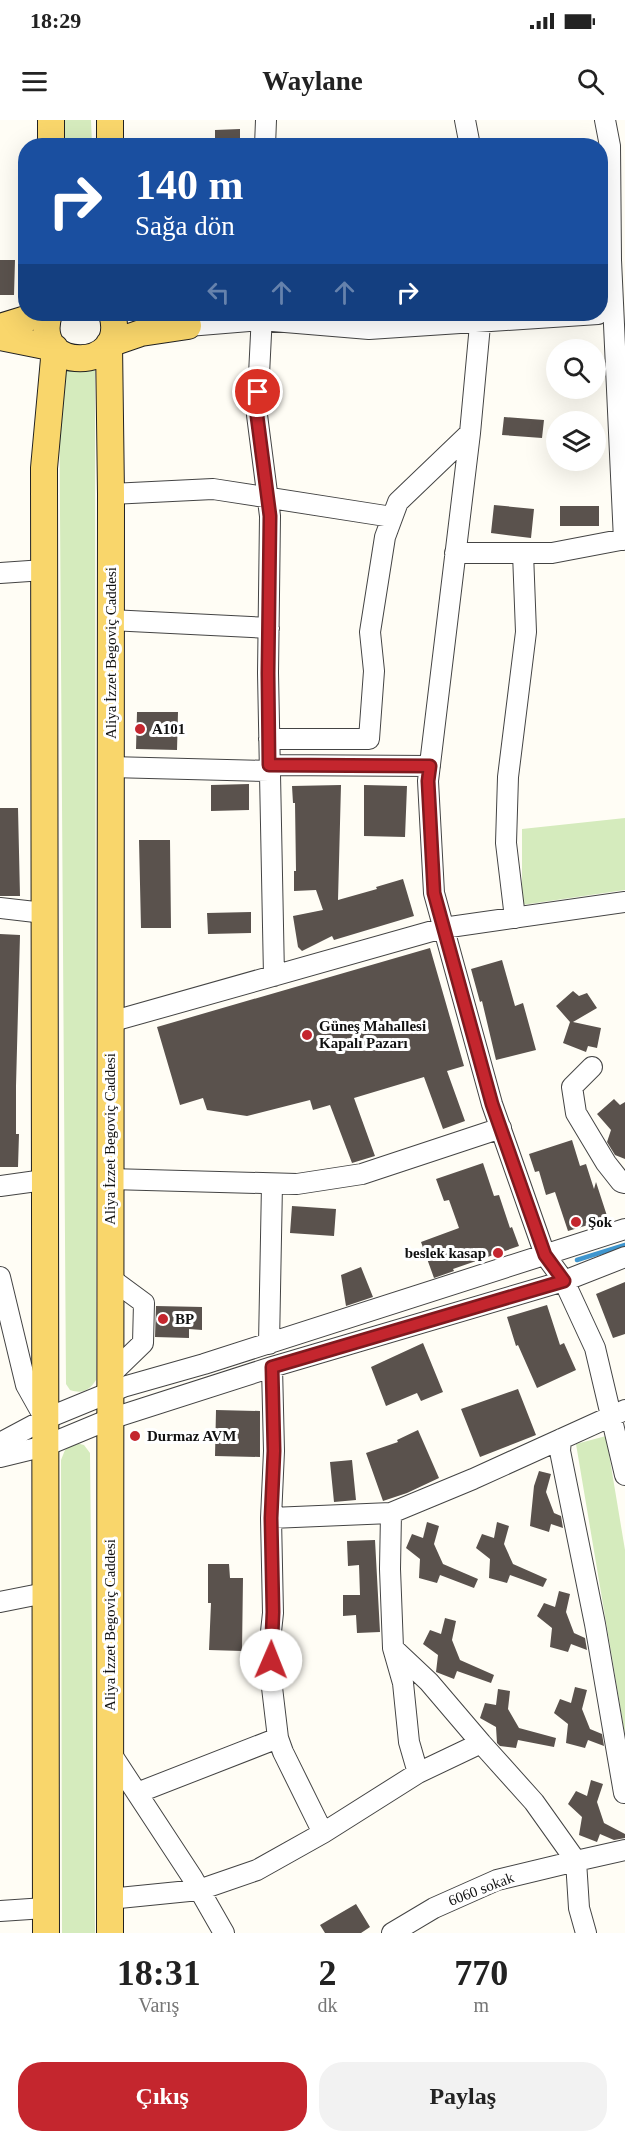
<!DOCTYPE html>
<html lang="tr">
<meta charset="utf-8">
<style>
:root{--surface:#fff;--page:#f2f2f2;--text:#222;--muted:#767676;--accent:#c4262e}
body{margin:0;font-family:Georgia,serif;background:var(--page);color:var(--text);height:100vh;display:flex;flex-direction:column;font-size:22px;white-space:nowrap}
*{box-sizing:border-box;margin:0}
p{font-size:20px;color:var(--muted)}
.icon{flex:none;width:33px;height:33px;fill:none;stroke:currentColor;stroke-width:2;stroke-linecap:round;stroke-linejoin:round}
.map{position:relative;height:1813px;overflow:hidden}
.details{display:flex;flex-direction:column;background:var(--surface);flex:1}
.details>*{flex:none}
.banner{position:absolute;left:18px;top:18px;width:590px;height:183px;border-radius:24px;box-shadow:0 6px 24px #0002;background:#1a4fa0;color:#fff;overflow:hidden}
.controls{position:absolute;left:546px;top:219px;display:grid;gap:12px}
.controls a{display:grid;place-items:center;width:60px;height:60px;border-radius:50%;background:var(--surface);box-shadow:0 6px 24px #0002;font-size:30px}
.pin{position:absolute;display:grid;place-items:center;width:51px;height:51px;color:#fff;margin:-26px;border:3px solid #fff;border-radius:50%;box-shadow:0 2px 6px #0007}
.me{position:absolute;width:66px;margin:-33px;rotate:1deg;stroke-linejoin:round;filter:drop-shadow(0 0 4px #0008)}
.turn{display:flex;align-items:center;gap:21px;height:126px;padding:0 18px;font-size:27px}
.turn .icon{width:78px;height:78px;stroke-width:2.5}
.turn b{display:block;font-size:42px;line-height:51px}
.lanes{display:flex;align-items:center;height:57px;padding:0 18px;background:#0003;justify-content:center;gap:30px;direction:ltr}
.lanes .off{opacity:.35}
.eta{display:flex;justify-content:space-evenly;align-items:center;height:102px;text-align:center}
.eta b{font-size:36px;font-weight:700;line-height:42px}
.action{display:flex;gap:12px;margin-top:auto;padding:12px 18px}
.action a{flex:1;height:69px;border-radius:24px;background:var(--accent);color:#fff;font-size:24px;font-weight:700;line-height:69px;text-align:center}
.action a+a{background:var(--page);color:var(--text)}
.status{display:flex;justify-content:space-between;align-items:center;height:42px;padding:0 30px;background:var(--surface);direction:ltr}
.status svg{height:16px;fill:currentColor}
header{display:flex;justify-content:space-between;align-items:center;height:78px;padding:0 18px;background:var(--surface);font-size:27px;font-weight:700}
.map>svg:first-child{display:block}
</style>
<div class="status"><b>18:29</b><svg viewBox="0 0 49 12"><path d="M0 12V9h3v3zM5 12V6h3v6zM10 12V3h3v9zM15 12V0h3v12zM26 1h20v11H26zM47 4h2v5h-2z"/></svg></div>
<header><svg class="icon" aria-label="menu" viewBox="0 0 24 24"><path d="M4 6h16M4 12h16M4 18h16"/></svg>Waylane<svg class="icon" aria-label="search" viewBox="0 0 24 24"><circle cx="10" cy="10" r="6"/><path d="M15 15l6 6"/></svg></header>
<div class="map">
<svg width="625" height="1813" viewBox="0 0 625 1813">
<rect width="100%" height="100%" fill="#fffdf5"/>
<path fill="#d5ebbd" d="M56,0h35l1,25h-36z
M95,247l1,1013c-7,11 -14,14 -26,10l-4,-6 -7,-1016z
M625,698v72l-103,15v-76z
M606,1316l19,114v185l-49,-291z
M76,1323l8,2 6,8 5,480h-33l-1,-473 4,-10z"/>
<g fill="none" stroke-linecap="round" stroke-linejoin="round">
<path stroke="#3f96cf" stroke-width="4.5" d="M577,1140l48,-15"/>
</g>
<path fill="#5a524d" d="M240,9v17h-25v-16z
M0,140h15l-1,35h-14z
M504,297l40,3 -2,18 -40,-3z
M494,385l40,4 -3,29 -40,-5z
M560,386h39v20h-39z
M137,592h41l-1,38 -41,-1z
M249,664v26l-38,1v-26z
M341,665l-3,115 39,-11 -1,-2 27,-8 11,37 -80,24 -2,-4 -30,15 -4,-4 -5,-31 30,-6 -7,-20 -22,1v-20h2l-1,-68h-2l-1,-17z
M364,665l43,1 -2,51 -41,-1z
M0,688h18l2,88h-20z
M139,720h31l1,88h-30z
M251,792v21l-43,1 -1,-21z
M0,814l20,1 -4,151v48h3l-1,33h-18z
M430,828l34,118 -17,5 18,50 -22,8 -19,-52 -70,21 21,58 -23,7 -22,-58 -17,5 -3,-10 -63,16 -40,-6 -4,-12 -23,7 -23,-78z
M502,840l13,46 8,-3 13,47 -40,10 -14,-59 -2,1 -9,-33z
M573,871l6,5 8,-3 10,15 -24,14 28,6 -4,20 -9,-2 -2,6 -23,-9 7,-21 -14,-16z
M614,979l6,6 5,-3v57l-10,-4 -8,-13 4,-12 -14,-16z
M572,1020l8,26 6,-2 8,25 2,-7 12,37 -40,12 -13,-39 -9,3 -7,-24 -4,1 -6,-18z
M483,1043l11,33 5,-1 11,33 2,-1 7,19 -66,23 1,2 -20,7 -13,-36 38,-14 -10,-28 -5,1 -8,-22z
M292,1086l44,3 -2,27 -44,-3z
M361,1147l12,30 -27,9 -5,-31z
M625,1162v52l-12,4 -17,-44z
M547,1185l13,40 4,-2 12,27 -39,18 -19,-43 -2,1 -9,-29z
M156,1186l46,1v23l-13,-1v9l-34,-1z
M423,1223l20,49 -22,9 -4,-8 -31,13 -15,-39z
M518,1269l18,46 -56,22 -19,-48z
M216,1290l44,1v46l-45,-1z
M418,1310l21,48 -32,15 -24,8 -17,-48 32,-11 -1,-2z
M352,1340l4,40 -22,2 -4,-40z
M539,1351l12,3 -5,18 8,21 7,3 2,12 -12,-4 -2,8 -19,-6 4,-40z
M427,1402l12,4 -5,18 9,20 35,15 -4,9 -34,-13 -3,8 -18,-5 1,-19 -14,-11 6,-14 11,4z
M497,1402l12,4 -5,18 9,20 34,15 -4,8 -33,-12 -3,8 -18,-5 1,-19 -14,-11 6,-14 12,4z
M375,1420l5,92 -23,1 -1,-18 -13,1v-21h17l-1,-30 -11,1 -1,-25z
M208,1444h21l1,14h13l-1,73 -33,-1 2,-47h-3z
M559,1471l11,3 -4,18 8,21 11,5 2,12 -16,-6 -3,8 -18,-5 2,-19 -15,-12 7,-13 11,4z
M445,1498l11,3 -4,19 8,20 34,15 -3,8 -34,-12 -3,8 -18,-7 2,-17 -15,-11 7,-14 11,4z
M575,1567l12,3 -5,19 8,20 12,5 2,12 -16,-6 -3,8 -19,-5 2,-19 -14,-11 6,-14 11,4z
M498,1569l12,2 -2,18 11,19 37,10 -2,9 -36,-7 -2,8 -16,-2 -3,-3 -1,-16 -16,-9 5,-15 11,2z
M591,1660l12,4 -6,18 7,21 21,11v4l-11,2 -14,-6 -3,8 -18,-7 3,-18 -14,-13 8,-13 11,5z
M356,1784l14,23 -9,6h-36l-5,-8z"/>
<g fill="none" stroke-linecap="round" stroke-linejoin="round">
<defs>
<path id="minor" d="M465,0l5,26
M605,0l5,26 1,114 13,280
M265,26l1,-26
M262,194l-5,101 13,101 -2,157 6,303
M481,194l-11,119 -42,348 6,112 58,211 53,151 19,26 31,67 30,127
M188,206l73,-6 108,9 229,-15
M111,374l102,-5 179,28
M455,433h97l73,-14
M0,453l44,-3
M110,500l159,8
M269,619h100l5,-68 -4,-39 15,-95 13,-35 72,-69
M269,645l161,1
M110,647l159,4
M0,788l44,5
M515,798l-9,-75 2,-66 18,-145 -3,-79
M110,902l333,-94 182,-26
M592,947l-20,20 4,26 30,50 15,19 4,1
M110,1059l187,5 65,-10 139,-46
M0,1066l44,-6
M0,1157l26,108 19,34
M269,1224l3,-160
M272,1247l2,84 -3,67 2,95 -3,28 1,38 7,59 5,14 40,81
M110,1255l33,-32 1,-40 -34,-25
M561,1319l-1,12 35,173 29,169
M0,1323l45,-24 78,-32 81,-23 421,-135
M0,1337l45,-11 65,-27 162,-52 292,-86 61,-24
M391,1393l-1,56 3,79 10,35 6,59 9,31
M271,1398l120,-5 82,-34 152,-69
M0,1482l45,-9
M395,1530l34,32 52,61
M110,1632l82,125 32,56
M137,1673l141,-55
M109,1779l90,-9 58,-20 66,-37 95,-60 63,-30 53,59 42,59 49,-11
M0,1791l45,-3
M392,1813l42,-25 63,-28 79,-19 3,47 7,25"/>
<path id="major" d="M51,0v26
M110,26v-26
M49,194c-19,59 81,59 63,0
M0,207l23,-7 14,-6
M0,217l55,11
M109,224l2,150 -1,1439
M109,224l32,-11 47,-7
M46,1813l-2,-1465 11,-120"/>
</defs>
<use href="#minor" stroke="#444" stroke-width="22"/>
<use href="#major" stroke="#222" stroke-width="28"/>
<use href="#minor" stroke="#fff" stroke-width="20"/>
<use href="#major" stroke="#f9d66b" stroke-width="26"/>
</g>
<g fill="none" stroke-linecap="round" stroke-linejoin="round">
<defs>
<path id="route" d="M258,272l-1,24 13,100 -2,157 1,92 161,1 -2,15 6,112 58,211 53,151 19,26 -292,86 2,84 -3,67 2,94 -2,48"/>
</defs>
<use href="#route" stroke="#7f191e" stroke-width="15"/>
<use href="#route" stroke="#c4262e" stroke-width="10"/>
</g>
<g fill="#c4262e" stroke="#fff" stroke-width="2">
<circle cx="140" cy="609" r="6"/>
<circle cx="307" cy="915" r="6"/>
<circle cx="576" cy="1102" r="6"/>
<circle cx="498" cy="1133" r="6"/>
<circle cx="163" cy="1199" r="6"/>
<circle cx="135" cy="1316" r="6"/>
</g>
<g text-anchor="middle" stroke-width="6" stroke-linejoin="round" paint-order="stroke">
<g font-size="15" fill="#111" stroke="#fff">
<text transform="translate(111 533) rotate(-90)" y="5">Aliya İzzet Begoviç Caddesi</text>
<text transform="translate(110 1019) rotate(-90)" y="5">Aliya İzzet Begoviç Caddesi</text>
<text transform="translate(110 1505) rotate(-90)" y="5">Aliya İzzet Begoviç Caddesi</text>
<text transform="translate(481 1769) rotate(-21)" y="5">6060 sokak</text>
</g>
<g font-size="15" font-weight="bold" fill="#111" stroke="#fff" text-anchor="start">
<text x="152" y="614">A101</text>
<text x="319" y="911">Güneş Mahallesi<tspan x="319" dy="17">Kapalı Pazarı</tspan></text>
<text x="588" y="1107">Şok</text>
<text x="486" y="1138" text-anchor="end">beslek kasap</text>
<text x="175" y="1204">BP</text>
<text x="147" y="1321">Durmaz AVM</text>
</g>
</g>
</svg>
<div class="controls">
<a><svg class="icon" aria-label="search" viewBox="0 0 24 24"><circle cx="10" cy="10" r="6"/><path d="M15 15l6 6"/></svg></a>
<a><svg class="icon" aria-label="layers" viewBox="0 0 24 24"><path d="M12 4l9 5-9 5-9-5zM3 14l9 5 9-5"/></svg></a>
</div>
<div class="pin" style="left:258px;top:272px;background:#d93025"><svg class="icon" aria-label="arrive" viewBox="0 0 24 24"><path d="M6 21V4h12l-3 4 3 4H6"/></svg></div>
<svg class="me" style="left:271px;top:1540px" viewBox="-20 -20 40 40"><circle r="19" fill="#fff"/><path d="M0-13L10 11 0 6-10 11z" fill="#c4262e"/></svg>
<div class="banner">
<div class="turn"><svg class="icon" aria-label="right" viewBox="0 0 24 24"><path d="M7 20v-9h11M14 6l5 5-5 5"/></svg><div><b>140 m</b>Sağa dön</div></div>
<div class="lanes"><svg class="icon off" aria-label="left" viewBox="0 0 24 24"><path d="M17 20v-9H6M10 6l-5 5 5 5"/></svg><svg class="icon off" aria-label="ahead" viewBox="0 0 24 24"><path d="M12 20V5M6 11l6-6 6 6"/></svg><svg class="icon off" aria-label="ahead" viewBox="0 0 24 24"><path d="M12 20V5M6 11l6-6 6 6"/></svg><svg class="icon" aria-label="right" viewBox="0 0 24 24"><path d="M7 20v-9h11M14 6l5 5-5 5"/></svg></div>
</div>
</div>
<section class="details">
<div class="eta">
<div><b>18:31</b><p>Varış</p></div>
<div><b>2</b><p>dk</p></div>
<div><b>770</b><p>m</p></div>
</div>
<div class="action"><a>Çıkış</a><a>Paylaş</a></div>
</section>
